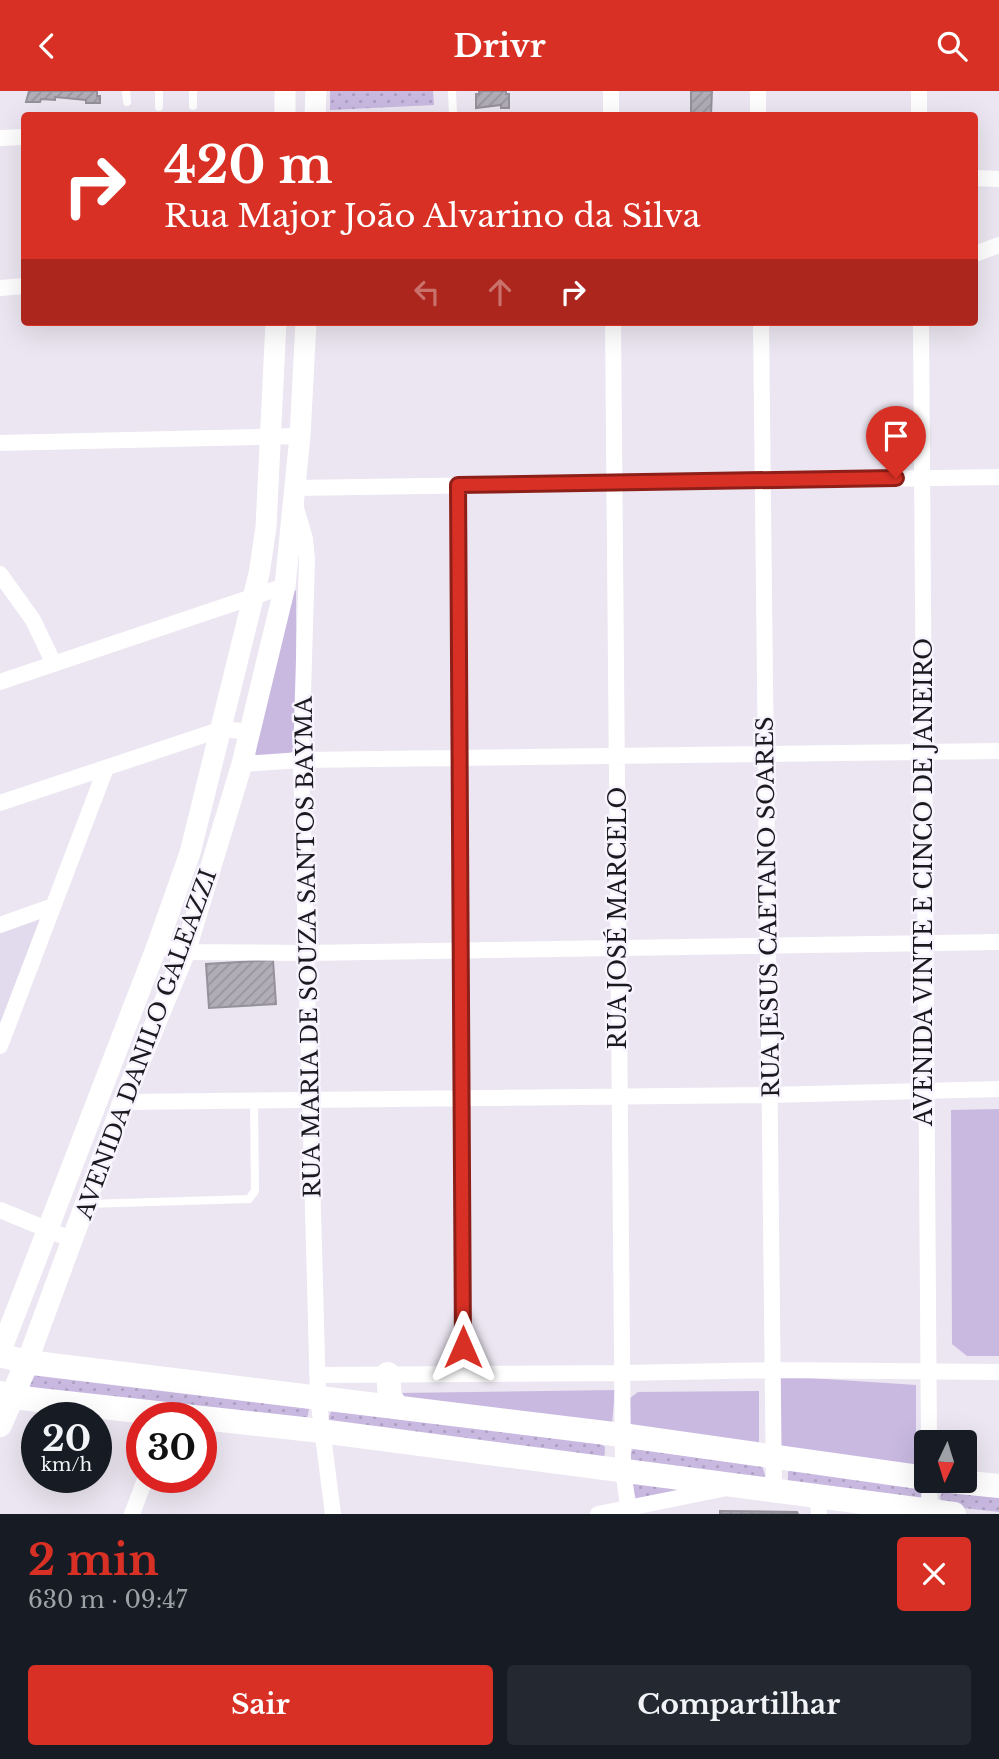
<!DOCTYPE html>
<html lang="pt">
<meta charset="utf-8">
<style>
:root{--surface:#171b24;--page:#242831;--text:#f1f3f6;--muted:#9ea1a6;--accent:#d93025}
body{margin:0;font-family:"Libre Baskerville",serif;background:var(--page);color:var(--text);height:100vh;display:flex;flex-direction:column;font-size:26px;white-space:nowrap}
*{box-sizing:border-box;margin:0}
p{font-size:23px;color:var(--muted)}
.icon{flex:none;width:38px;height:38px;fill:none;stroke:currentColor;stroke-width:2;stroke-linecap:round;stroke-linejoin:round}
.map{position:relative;height:1423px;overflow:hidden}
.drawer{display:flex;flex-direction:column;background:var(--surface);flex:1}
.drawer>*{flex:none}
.top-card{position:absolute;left:21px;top:21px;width:957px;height:214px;border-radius:7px;box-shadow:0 7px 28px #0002;background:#d93025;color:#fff;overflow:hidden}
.needle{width:46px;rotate:184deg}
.buttons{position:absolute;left:914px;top:1339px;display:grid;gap:14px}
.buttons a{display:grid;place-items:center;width:63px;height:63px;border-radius:7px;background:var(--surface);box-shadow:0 7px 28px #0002;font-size:35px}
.speed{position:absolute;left:21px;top:1311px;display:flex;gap:14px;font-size:35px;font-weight:700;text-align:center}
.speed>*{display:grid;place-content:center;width:91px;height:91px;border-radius:50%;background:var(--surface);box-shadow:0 7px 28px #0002;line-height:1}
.speed small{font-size:18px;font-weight:400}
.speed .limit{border:10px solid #d22;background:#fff;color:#111}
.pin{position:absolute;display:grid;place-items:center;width:60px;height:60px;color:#fff;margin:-72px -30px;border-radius:50% 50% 50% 0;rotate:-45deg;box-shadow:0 0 7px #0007}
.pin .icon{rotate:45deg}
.me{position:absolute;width:77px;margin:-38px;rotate:0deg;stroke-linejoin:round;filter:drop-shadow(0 0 5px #0008)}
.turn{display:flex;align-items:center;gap:24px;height:147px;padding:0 28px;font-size:32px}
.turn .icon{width:91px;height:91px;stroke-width:2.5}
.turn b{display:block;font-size:49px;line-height:60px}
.lanes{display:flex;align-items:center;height:66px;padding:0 28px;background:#0003;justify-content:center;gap:35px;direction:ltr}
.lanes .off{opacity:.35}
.round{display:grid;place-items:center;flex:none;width:74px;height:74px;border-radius:7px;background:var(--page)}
.summary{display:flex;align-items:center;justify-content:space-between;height:119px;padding:0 28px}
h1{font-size:42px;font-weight:700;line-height:52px;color:var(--accent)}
.action{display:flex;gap:14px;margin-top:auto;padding:14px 28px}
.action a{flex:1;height:80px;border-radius:7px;background:var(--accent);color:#fff;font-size:28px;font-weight:700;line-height:80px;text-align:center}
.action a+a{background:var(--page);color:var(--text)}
header{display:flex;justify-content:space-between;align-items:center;height:91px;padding:0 28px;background:var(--accent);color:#fff;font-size:32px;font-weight:700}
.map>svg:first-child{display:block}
</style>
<header><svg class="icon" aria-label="back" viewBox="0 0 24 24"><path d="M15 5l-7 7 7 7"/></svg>Drivr<svg class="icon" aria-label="search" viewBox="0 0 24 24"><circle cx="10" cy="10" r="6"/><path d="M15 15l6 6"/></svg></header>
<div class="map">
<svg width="999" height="1423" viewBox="0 0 999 1423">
<defs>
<pattern id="grass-dots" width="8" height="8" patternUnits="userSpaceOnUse" patternTransform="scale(1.75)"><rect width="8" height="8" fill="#c9b9e1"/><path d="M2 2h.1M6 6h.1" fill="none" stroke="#ac9ec1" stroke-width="1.8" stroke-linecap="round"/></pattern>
<pattern id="building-hatch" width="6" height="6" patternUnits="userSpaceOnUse" patternTransform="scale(1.75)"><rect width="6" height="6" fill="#b1adb7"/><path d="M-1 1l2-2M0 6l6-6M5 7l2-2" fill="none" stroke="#98949d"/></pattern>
</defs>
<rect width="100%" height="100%" fill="#ebe6f1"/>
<path fill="#e2dbed" d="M42,827l-42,113v-99z"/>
<path fill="url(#grass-dots)" d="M330,0h103l1,14 -104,5z
M30,1284l279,34 -2,10 -274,-30 -5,-5z
M332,1318l269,35 4,3 -1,12 -268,-32 -8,-8z
M633,1358l129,17 3,9 -2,8 -130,-17 -4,-10z
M792,1378l125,17 5,4 -1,7 -7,6 -126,-21v-10z
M630,1382l58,9 -3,15 -48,8z
M944,1398l55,7v16l-53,-6 -4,-3 -2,-6z"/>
<path fill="#c9b9e1" d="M291,497l5,3v159l-10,5 -29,3 -3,-8z
M999,1018v247h-32l-15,-12 -1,-234z
M780,1285l136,9v81l-136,-16z
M615,1299l-3,34 -211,-27 -2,-4z
M759,1300v57l-129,-17v-33l8,-6z"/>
<path fill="url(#building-hatch)" stroke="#95919b" stroke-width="2" d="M29,0h68v5h3v7h-14v-3l-31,-3v3l-14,-1 -1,3h-14z
M479,0h27v3h3v14h-8v-3l-25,3v-14h3z
M691,0h21l-1,24h-20z
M273,869l3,44 -67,4 -3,-44z
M720,1420l77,1 1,2h-78z"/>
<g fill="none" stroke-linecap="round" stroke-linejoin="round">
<path stroke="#fff" stroke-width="8" d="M126,0l1,11
M159,0v16
M452,0l1,24
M193,15v-15
M87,1113l162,-5 6,-8 -1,-91"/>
<path stroke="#fff" stroke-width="16" d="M611,0v24
M758,0v24
M919,0v24
M0,47l24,-1
M975,87l24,1
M975,163l24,-9
M0,197l24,-2
M613,231l10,1147 6,45
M761,231l13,1169
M921,231l8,1120
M0,352l300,-7
M458,394l5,889
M294,397l705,-11
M296,417l9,31 2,20 -6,201 17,637 15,117
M0,483l33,46 21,44
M0,591l285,-96
M242,673l59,-4 698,-9
M0,712l222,-74 28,3
M0,834l53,-19
M157,855l28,6 121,1 693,-11
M0,955l106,-278
M123,1011l647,-7 229,-6
M0,1119l73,30
M317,1284l305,-2 150,-3 227,2
M929,1390l1,30
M817,1405l2,18
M132,1423l14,-37
M598,1423l124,-25"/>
<path stroke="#fff" stroke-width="21" d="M285,24v-24
M315,24l1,-24
M0,1262l157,-407 33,-93 69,-279 7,-47 10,-205
M27,1271l96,-260 62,-150 57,-188 43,-178 15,-150 6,-114"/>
<path stroke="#fff" stroke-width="24" d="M0,1264l27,7 595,73 304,43
M388,1283l2,23 7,10
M0,1302l12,4 309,34 633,83
M0,1334l27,-63
M950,1390l49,5"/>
</g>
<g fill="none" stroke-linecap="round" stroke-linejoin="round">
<defs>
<path id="route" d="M463,1256l-5,-862 438,-7"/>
</defs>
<use href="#route" stroke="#8d1f18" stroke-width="18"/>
<use href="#route" stroke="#d93025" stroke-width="12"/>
</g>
<g text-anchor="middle" stroke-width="5" stroke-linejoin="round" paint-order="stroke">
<g font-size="23" fill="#1b1a1e" stroke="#f8f4ff">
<text transform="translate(924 791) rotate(-90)" y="8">AVENIDA VINTE E CINCO DE JANEIRO</text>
<text transform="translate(768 816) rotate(-91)" y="8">RUA JESUS CAETANO SOARES</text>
<text transform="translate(618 827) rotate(-90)" y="8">RUA JOSÉ MARCELO</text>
<text transform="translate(308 856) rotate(-91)" y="8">RUA MARIA DE SOUZA SANTOS BAYMA</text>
<text transform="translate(146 953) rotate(-70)" y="8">AVENIDA DANILO GALEAZZI</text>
</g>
</g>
</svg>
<div class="buttons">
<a><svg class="needle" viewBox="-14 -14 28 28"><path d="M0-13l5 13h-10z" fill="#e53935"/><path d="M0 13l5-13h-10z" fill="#9ea1a6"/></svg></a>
</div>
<div class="speed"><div>20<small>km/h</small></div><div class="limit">30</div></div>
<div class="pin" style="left:896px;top:387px;background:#d93025"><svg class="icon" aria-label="arrive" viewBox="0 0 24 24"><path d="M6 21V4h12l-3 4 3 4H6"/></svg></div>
<svg class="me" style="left:463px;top:1256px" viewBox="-20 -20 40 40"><path d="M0-17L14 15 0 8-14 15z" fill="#d93025" stroke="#fff" stroke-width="4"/></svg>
<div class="top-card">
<div class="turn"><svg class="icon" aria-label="right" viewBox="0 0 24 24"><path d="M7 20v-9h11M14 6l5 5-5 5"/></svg><div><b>420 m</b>Rua Major João Alvarino da Silva</div></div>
<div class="lanes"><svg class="icon off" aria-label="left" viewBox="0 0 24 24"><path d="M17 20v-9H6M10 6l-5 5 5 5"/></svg><svg class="icon off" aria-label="ahead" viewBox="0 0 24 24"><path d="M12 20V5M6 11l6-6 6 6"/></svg><svg class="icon" aria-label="right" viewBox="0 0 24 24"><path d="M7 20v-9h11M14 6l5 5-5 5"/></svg></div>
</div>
</div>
<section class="drawer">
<div class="summary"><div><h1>2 min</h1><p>630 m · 09:47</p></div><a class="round" style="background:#d93025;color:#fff"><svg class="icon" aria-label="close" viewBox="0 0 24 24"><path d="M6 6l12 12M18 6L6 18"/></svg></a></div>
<div class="action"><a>Sair</a><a>Compartilhar</a></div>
</section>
